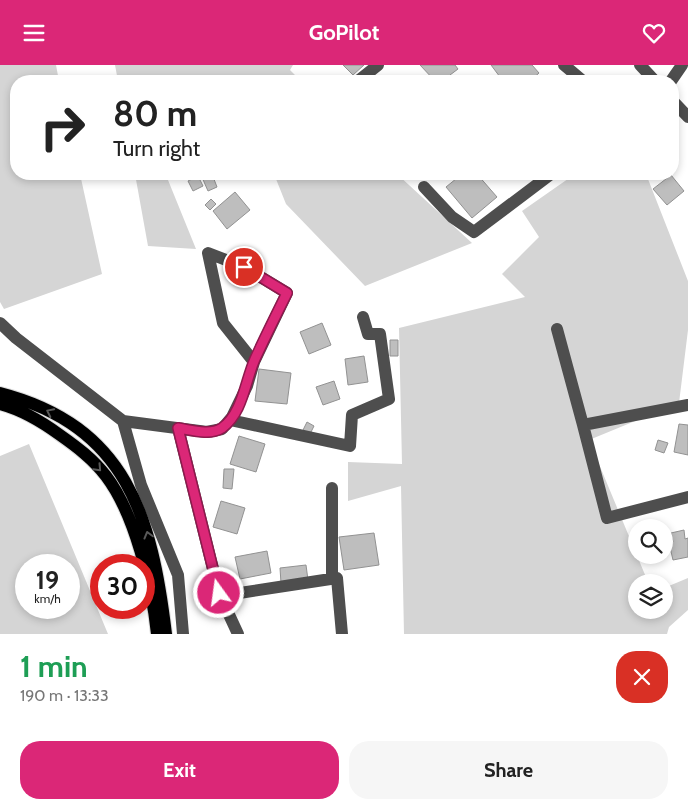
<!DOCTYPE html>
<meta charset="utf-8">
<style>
:root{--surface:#fff;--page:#f6f6f6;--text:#222;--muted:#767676;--accent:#db2777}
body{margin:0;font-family:Cabin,sans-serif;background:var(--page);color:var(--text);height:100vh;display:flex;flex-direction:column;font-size:19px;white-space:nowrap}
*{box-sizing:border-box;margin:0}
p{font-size:16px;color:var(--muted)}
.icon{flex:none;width:28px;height:28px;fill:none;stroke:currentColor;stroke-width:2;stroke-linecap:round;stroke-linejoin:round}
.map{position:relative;height:569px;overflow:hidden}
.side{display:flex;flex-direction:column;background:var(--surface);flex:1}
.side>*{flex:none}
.banner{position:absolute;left:10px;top:10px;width:669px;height:105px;border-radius:20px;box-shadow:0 2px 8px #0003;background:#fff;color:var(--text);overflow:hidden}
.buttons{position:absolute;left:628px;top:454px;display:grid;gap:10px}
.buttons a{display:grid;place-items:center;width:45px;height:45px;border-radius:50%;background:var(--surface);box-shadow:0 2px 8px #0003;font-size:25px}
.speed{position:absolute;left:15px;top:489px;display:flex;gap:10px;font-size:25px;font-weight:700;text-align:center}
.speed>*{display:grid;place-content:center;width:65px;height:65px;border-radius:50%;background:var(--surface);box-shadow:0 2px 8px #0003;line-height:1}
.speed small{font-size:12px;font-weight:400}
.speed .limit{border:8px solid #d22;background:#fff;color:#111}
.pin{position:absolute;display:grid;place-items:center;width:42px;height:42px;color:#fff;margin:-21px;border:2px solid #fff;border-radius:50%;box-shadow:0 1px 5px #0007}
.me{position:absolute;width:55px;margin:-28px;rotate:346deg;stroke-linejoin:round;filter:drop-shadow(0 0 4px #0008)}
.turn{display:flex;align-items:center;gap:18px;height:105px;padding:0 20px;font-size:22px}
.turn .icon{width:65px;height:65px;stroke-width:2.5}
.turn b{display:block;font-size:35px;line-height:42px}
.round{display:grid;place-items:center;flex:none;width:52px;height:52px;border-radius:20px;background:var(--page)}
.overview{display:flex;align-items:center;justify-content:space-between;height:85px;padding:0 20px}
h1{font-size:30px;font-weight:700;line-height:38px;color:#1e9e55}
.action{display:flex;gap:10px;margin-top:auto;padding:10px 20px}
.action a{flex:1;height:58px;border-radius:20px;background:var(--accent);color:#fff;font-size:20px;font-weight:700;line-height:58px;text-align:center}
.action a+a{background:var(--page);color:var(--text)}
header{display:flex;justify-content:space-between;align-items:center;height:65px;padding:0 20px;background:var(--accent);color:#fff;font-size:22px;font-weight:700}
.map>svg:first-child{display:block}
</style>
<header><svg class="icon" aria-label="menu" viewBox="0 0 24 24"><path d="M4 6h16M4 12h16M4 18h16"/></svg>GoPilot<svg class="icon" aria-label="heart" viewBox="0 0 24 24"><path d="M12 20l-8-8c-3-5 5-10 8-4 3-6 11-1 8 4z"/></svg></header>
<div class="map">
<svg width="688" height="569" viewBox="0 0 688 569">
<rect width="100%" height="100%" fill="#fff"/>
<path fill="#d5d5d5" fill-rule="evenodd" d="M0,0h56l3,16h-43v93h64l22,100 -98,35 -4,-7z
M115,0h178l-3,5 11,11h-183z
M135,109h45l-12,6 28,69 -48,-3z
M274,109h123l75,69 -107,43 -79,-82z
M575,109h71l42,107v49l-9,73 -90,37 59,142 -12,1v27h28v-22l24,-10v32l-19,17 -2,7h-263l-3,-148 -53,15v-39l54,2 -3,-136 126,-31 -23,-23 37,-37 -17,-26z
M29,379l79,190h-108v-178zM26,500h43v42h-43z"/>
<path fill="#bebebe" stroke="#929292" d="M343,0h21l-11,10z
M420,0h35l3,4 -8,6 3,4 -3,2h-15z
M491,0h41l7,8 -9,8h-27z
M204,109h8l5,13 -9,4 -7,-16z
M462,109h15l20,23 -25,21 -26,-31z
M671,110l13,16 -17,14 -14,-16z
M198,111l5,10 -10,5 -5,-10z
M235,127l15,18 -23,19 -14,-18z
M211,134l5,5 -6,6 -5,-5z
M322,258l9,22 -22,9 -9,-22z
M390,275h8v16h-8z
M364,291l4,26 -20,3 -3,-26z
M259,304l32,4 -4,31 -32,-3z
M334,316l6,18 -17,6 -7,-18z
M307,357l7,4 -4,8 -7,-4z
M679,359l9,1v30l-14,-3z
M239,371l26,8 -9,28 -26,-8z
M658,375l10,3 -4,10 -9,-3z
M224,404h10l-2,20 -9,-1z
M221,436l24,7 -8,26 -24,-7z
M684,465l1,9 3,-1v19l-15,3 -4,-17 4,-1 -2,-9z
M374,468l5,32 -35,5 -5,-33z
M267,486l4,22 -31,6 -5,-22z
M306,500l2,15 -27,3 -1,-15z"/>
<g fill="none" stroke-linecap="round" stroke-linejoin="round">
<defs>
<path id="major" d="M0,328c127,33 152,124 166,241
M0,339c23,6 41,17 60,31 17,12 33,24 46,41 29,38 46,110 51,158"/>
</defs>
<use href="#major" stroke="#dbdbdb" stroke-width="14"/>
<path stroke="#4e4e4e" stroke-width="12" d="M564,0l19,16
M640,0l15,16
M358,16l20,-16
M671,16l11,-16
M672,35l16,17
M424,122l28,30 22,15 77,-58
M0,258l16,15 107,83 18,64 37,90 5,59
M557,264l26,96
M688,340l-105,20 24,93 81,-21
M230,355l120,26 2,-31 37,-16 -9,-65h-12l-5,-17
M123,356l84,11 15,-3 10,-12 15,-31 7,-24 -31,-39 -15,-70 36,14 43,26 -33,69
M178,363l41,165 19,41
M332,423v91
M220,531l117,-18 5,56"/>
<use href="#major" stroke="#000" stroke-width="12"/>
</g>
<defs><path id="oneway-chevron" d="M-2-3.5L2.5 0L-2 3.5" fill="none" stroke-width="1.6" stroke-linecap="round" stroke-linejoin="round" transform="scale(1.25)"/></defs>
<g stroke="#595959">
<use href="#oneway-chevron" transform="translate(50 347) rotate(-154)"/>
<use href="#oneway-chevron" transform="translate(98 403) rotate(47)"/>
<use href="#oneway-chevron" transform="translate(148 470) rotate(-105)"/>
</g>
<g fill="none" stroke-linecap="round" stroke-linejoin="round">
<defs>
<path id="route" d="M219,528l-41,-165c13,2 32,8 44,0 21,-15 23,-47 33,-69 10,-22 21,-44 32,-66l-43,-26"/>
</defs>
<use href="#route" stroke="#8e194d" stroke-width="12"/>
<use href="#route" stroke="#db2777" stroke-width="9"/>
</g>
</svg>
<div class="buttons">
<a><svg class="icon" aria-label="search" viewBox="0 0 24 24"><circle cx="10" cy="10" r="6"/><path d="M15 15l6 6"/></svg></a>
<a><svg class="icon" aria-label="layers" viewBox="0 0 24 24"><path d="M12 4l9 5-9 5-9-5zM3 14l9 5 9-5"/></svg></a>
</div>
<div class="speed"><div>19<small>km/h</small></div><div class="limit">30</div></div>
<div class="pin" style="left:244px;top:202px;background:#d93025"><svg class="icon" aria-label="arrive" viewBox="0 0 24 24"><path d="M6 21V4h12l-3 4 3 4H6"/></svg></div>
<svg class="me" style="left:219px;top:528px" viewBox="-20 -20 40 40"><circle r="17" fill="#db2777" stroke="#fff" stroke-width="3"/><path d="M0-11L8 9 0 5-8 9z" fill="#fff"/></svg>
<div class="banner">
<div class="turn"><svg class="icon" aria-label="right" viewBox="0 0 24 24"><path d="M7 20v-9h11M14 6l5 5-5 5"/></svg><div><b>80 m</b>Turn right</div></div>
</div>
</div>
<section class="side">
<div class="overview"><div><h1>1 min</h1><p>190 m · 13:33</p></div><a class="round" style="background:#d93025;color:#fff"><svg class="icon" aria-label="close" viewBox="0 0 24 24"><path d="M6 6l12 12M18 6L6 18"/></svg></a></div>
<div class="action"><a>Exit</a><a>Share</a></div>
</section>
